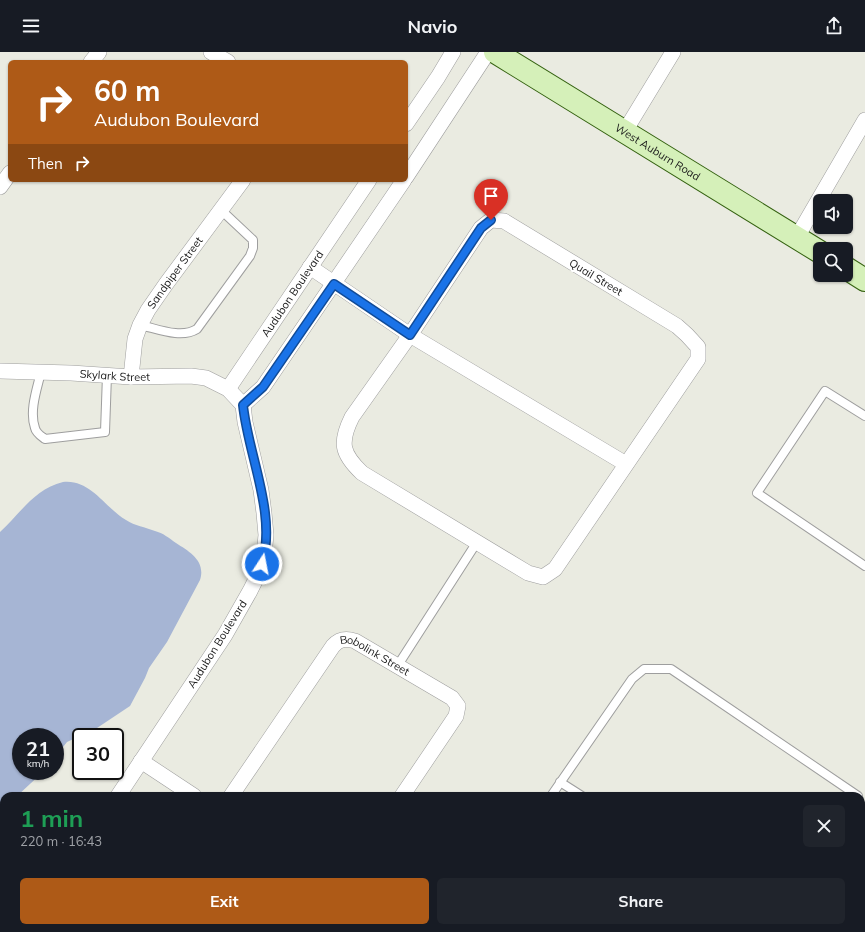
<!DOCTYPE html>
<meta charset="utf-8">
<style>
:root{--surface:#171b24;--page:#20242c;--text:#f1f3f6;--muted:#9ea1a6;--accent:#ae5a17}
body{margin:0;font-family:Mulish,sans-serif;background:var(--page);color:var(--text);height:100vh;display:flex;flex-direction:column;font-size:15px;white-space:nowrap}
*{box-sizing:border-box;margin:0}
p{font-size:13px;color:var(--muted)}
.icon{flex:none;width:22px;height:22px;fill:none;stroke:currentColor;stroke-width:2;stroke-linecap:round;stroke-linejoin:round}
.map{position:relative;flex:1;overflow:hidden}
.drawer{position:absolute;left:0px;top:740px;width:865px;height:140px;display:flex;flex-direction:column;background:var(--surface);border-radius:12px 12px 0 0;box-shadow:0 1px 3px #0004}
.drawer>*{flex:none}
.hud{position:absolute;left:8px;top:8px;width:400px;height:122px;border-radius:6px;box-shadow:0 1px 3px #0004;background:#ae5a17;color:#fff;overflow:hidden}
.tools{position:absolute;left:813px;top:142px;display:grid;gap:8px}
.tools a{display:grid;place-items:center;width:40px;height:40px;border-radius:6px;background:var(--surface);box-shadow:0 1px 3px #0004;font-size:20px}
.speed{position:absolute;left:12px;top:676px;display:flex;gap:8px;font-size:20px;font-weight:700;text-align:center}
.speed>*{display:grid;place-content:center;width:52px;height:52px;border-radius:50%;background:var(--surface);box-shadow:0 1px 3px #0004;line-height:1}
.speed small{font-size:10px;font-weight:400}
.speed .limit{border:2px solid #111;border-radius:6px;background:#fff;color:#111}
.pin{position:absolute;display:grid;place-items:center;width:34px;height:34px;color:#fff;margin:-41px -17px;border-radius:50% 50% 50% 0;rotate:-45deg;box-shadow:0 0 4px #0007}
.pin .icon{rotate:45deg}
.me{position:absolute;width:44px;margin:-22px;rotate:11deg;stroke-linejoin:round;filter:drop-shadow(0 0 3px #0008)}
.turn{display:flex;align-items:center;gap:14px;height:84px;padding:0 20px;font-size:18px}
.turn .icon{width:52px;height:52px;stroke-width:2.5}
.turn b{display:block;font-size:28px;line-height:34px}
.then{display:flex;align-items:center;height:38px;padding:0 20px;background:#0003;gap:8px;font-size:15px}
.round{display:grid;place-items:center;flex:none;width:42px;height:42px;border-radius:6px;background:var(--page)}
.headline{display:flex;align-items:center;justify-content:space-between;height:68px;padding:0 20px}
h1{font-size:24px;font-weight:700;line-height:30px;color:#1e9e55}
.button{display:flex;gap:8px;margin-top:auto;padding:8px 20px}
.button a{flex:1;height:46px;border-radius:6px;background:var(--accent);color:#fff;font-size:16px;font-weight:700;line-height:46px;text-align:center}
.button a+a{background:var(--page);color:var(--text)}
header{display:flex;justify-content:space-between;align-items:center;height:52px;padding:0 20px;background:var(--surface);font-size:18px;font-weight:700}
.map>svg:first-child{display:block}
</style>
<header><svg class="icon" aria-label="menu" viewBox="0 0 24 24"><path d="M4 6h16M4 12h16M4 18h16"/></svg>Navio<svg class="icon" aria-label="share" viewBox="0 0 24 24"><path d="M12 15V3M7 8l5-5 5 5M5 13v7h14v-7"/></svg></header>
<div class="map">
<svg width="865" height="880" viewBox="0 0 865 880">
<rect width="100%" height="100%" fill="#eaebe1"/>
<path fill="#a6b5d4" d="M63,430c28,-3 42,26 63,38 9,6 19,7 29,11 8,2 14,7 21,12 14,9 30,18 24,37l-33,62 -18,26 -4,10 -15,28 -33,22 -30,14 -12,15v-20h-34v34h23l-27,25h-13v12l-4,5v-281c20,-18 34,-43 63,-50z"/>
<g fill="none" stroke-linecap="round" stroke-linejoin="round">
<defs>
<path id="lane" d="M140,273c18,4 41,14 57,4l53,-73 3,-8v-8l-32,-30
M41,320c-4,17 -12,39 -6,56 1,5 6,8 10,11l60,-7 2,-57
M865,364l-40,-25 -68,102 108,73
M398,613l79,-123
M560,730l22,14
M551,744l81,-117 12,-10h27l187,127
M861,826l4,2
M686,876l5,3 21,-3
M456,880l3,-4"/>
<g id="street">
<path d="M211,0l17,10"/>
<path d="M91,10l8,-10"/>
<path d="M406,72l32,-47 15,-25"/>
<path d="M625,79l48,-79"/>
<path d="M406,125l82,-125"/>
<path d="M0,135l10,-14"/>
<path d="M491,168l13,1 173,105 10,9 11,12v12l-143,210 -12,8 -15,-4 -166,-100c-20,-19 -23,-30 -10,-56l58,-82 71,-107z"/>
<path d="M797,185l68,-117"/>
<path d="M310,215l100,68 216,129"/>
<path id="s1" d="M0,319l71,2 60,4 60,-1 15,2 22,11 15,16 2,17 16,68 3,23 2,22 -2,20 -5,18 -9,18 -25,44 -107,161"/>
<path id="s2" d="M131,325l4,-38 5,-14 8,-15 18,-26 77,-104"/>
<path id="s3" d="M228,337l141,-209"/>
<path d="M243,353l20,-18 141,-207"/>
<path d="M141,709l53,35"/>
<path id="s4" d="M231,744l102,-150c6,-7 13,-8 22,-5l97,57 6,8 -2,10 -54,80"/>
<path d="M861,799l4,-6"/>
<path d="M27,880l3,-4"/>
<path d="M140,880l2,-4"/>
<path d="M310,880l3,-4"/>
<path d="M806,880l3,-4"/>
</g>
<g id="secondary">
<path id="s5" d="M495,0l325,200"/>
<path d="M846,216l19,12"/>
</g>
</defs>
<use href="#lane" stroke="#9e9e9e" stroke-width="10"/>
<use href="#street" stroke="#9e9e9e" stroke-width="16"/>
<use href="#secondary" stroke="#356211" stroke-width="24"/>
<use href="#lane" stroke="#fff" stroke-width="8"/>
<use href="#street" stroke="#fff" stroke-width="15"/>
<use href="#secondary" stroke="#d5f0b9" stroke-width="22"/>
</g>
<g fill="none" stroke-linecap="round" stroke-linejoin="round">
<defs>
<path id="route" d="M262,512c15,-50 -14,-109 -19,-159l20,-18 71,-103 76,51 71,-107 10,-8"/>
</defs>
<use href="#route" stroke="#114b97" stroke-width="10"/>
<use href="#route" stroke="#1a73e8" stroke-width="7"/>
</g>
<g text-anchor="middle" stroke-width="4" stroke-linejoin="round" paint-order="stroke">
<g font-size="11" fill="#1a1a1a" stroke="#fff">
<text dy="4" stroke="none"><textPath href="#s5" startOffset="191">West Auburn Road</textPath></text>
<text dy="4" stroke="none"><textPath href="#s2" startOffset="116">Sandpiper Street</textPath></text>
<text transform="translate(596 225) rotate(31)" y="4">Quail Street</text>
<text dy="4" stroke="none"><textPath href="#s3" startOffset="115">Audubon Boulevard</textPath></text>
<text dy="4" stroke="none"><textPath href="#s1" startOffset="115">Skylark Street</textPath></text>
<text transform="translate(217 592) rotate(-58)" y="4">Audubon Boulevard</text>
<text dy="4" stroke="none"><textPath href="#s4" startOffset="229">Bobolink Street</textPath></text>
</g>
</g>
</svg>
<div class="tools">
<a><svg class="icon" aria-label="sound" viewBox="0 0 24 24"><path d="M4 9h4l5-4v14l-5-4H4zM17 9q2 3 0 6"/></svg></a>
<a><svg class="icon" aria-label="search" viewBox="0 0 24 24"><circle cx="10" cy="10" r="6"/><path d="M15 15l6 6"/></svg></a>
</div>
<div class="speed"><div>21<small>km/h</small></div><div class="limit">30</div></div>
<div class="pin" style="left:491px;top:168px;background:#d93025"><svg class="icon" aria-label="arrive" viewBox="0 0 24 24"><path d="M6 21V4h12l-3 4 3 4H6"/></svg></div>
<svg class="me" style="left:262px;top:512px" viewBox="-20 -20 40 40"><circle r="17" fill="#1a73e8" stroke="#fff" stroke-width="3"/><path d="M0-11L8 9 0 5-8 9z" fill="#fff"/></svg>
<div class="hud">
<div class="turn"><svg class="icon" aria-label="right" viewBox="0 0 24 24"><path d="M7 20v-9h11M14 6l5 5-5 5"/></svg><div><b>60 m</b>Audubon Boulevard</div></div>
<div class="then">Then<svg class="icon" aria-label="right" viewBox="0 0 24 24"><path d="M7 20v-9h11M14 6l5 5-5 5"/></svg></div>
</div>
<section class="drawer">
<div class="headline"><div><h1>1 min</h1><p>220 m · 16:43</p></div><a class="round"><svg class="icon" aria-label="close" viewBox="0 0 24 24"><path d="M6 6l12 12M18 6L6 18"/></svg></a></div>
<div class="button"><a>Exit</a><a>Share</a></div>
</section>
</div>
